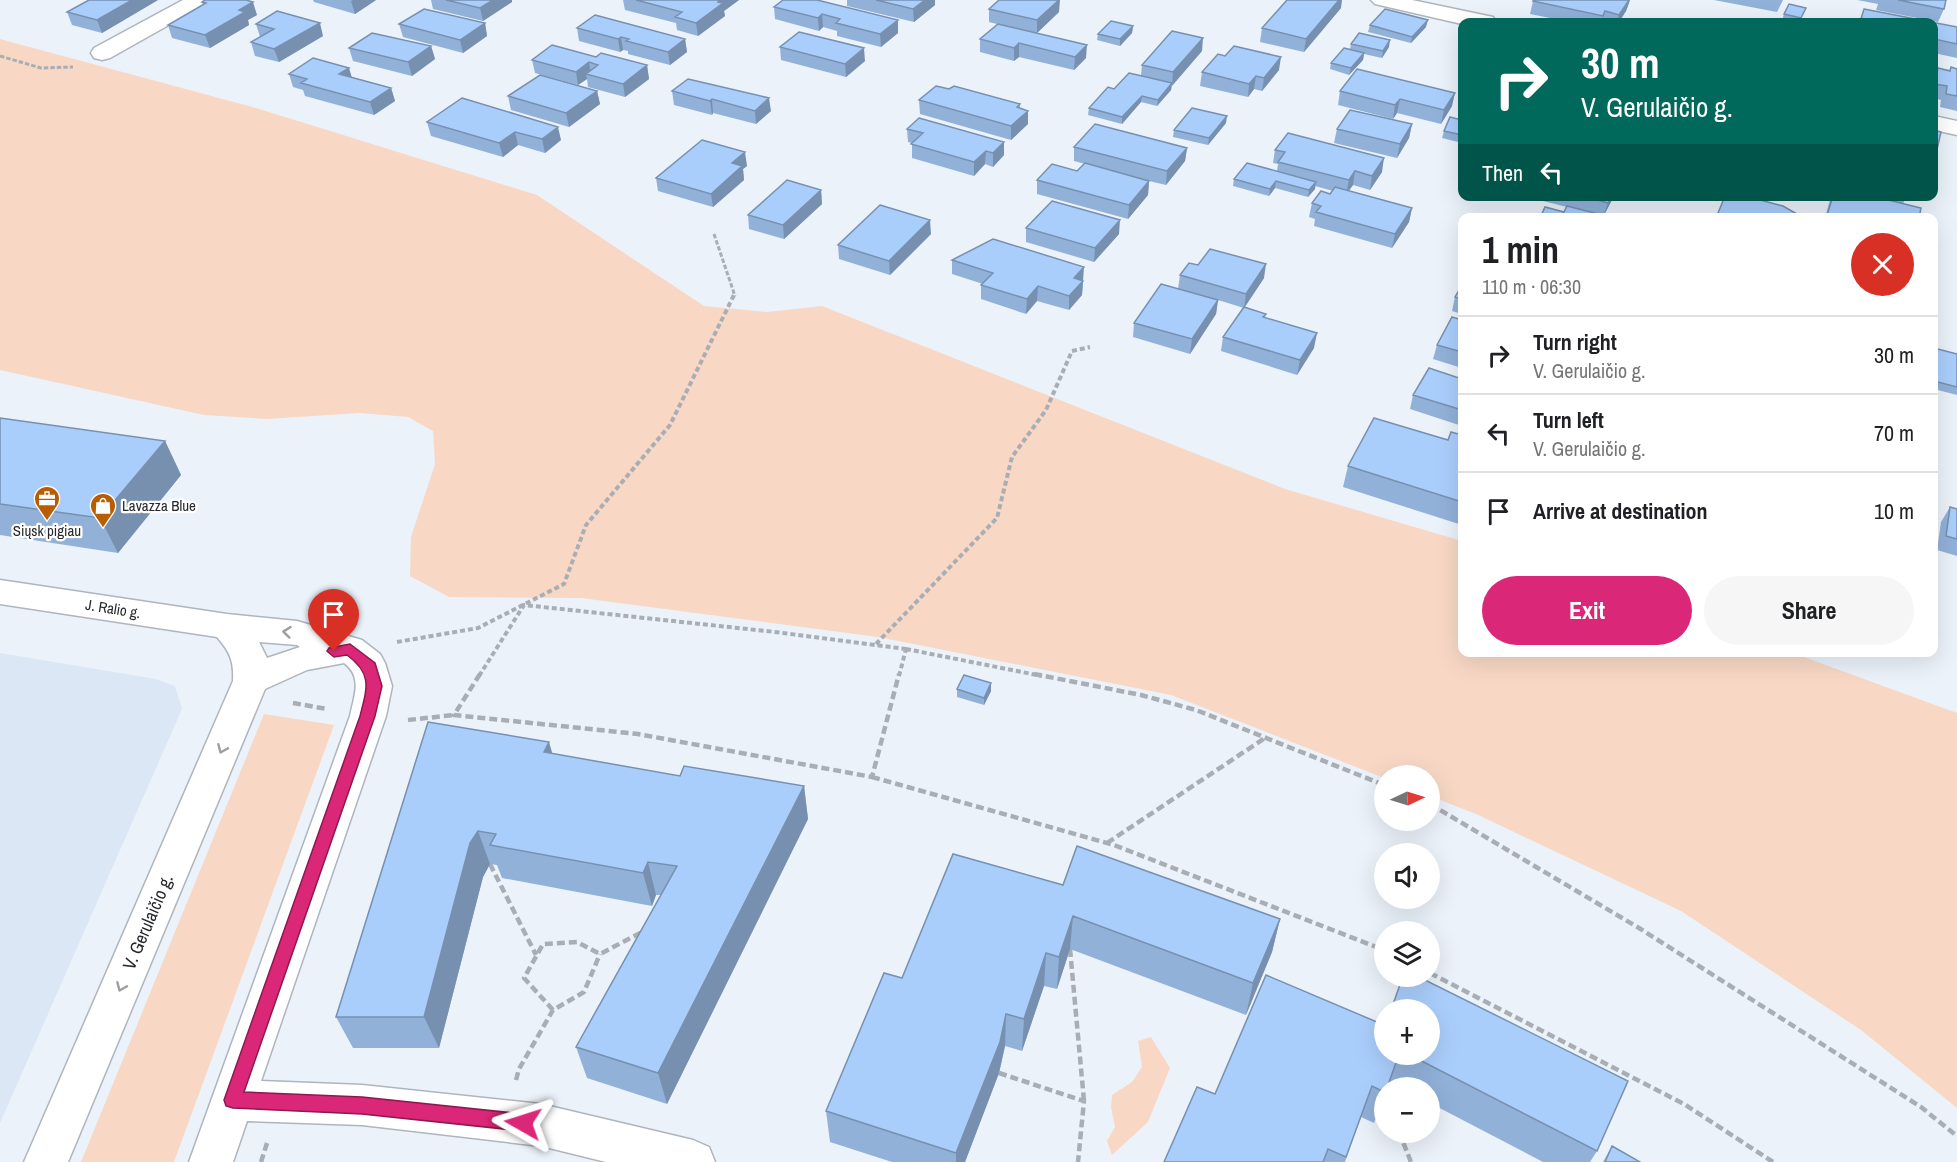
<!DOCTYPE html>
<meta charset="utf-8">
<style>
:root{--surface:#fff;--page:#f6f6f6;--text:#202124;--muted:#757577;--line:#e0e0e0;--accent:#db2777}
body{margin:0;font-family:"Archivo Narrow",sans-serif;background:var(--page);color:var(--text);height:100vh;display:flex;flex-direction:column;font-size:22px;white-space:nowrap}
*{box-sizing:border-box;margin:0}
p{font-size:20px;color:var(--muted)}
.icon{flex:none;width:33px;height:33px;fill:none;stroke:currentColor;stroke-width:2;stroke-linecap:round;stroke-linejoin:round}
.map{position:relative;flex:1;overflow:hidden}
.details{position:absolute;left:1458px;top:213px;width:480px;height:444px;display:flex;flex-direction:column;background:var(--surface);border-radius:12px;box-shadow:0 6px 24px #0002}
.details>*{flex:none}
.banner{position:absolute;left:1458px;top:18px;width:480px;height:183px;border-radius:12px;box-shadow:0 6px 24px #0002;background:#00695c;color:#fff;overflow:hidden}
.needle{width:39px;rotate:86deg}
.buttons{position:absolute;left:1374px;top:765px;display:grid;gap:12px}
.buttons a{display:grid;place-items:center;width:66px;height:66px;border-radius:50%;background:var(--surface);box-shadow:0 6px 24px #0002;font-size:30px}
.pin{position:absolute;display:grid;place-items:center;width:51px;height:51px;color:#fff;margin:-62px -26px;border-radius:50% 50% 50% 0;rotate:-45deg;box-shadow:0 0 6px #0007}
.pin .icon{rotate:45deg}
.me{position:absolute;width:66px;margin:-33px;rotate:276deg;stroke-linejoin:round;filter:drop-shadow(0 0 4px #0008)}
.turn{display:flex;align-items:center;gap:21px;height:126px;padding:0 24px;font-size:27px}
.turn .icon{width:78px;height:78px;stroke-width:2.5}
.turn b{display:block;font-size:42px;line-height:51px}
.then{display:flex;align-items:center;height:57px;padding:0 24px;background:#0003;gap:12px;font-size:22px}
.round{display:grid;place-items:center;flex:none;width:63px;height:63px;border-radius:32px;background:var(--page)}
.overview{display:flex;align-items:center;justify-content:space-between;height:102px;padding:0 24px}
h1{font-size:36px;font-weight:700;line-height:45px}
.button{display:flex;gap:12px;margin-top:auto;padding:12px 24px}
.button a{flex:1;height:69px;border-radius:36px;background:var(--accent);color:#fff;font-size:24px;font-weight:700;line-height:69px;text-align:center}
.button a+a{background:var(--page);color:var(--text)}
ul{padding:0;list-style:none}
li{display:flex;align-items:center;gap:18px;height:78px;padding:0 24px;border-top:2px solid var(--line)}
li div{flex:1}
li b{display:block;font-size:22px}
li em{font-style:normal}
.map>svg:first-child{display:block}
</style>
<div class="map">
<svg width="1957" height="1162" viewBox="0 0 1957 1162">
<rect width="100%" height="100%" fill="#ebf2fa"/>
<path fill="#dce7f6" d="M0,653l156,26 19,7 7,23 -182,414z"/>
<path fill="#f8d8c5" d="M0,39l256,69 281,87 167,111 63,6 55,-6 463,183 177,52v111l331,1 164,60v395l-96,-78 -180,-119 -205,-97 -46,-18v-20h-46v2l-213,-83 -293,-58 -297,-39 -132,-1 -39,-21 1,-39 24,-73 -2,-33 -25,-14 -49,-4 -92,6 -63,-4 -204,-45z
M264,714l70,11 -160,437h-93z
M1151,1037l19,31 -22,54 -36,33 -5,-14 8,-14 -4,-20 1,-12 20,-13 10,-15 -4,-26z"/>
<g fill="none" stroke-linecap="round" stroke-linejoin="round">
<defs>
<path id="street" d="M183,0h27l-4,4 -96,54 -8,2 -8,-2 -3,-5 3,-5z
M1371,0h41l81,17 3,5 -34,2 -87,-20z
M1934,116l23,5v14l-23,-5z
M0,580l227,34 70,7 65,19 18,14 5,9 7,23 -6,30 -125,365 101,4 179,19 152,36 16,7 6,15h-109l-65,-16 -179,-21 -115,-4 -14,41h-44l161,-446c4,-20 13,-39 -6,-53l-37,7 -42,19 -197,473h-44l209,-481c1,-20 -3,-29 -16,-44l-217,-33zM259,642l38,3 3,2 -33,11z"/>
</defs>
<use href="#street" stroke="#afb5bd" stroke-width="3"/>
<path stroke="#a9aeb4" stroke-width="3" stroke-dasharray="4.5 2" stroke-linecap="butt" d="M0,56l41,12 32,-1
M714,234l21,62"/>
<path stroke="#a9aeb4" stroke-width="4" stroke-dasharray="5 3" stroke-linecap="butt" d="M397,642l81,-14 86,-44 22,-59 84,-100 64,-130
M876,644l121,-126 15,-61 34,-47 26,-59 18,-4
M906,649l136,27
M479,676l45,-71 251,27 131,17
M899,676l7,-27"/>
<path stroke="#a9aeb4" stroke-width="4.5" stroke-dasharray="8 4" stroke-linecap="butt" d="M480,674l-26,41 184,19 234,43 27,-103
M1034,674l107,21 55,15 188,75
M293,703l34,6
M408,720l46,-5
M872,777l242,68 270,105
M1430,804l209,124 282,179 36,29
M1107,843l158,-105
M490,864l46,91
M1070,949l14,152
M1430,973l254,131 89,58
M553,1010l-29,-32 19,-34 34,-2 23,12 44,-23
M999,1073l85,28 -6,61
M516,1080l3,-11 34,-59 31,-18 16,-38
M1399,1132l12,30
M261,1162l6,-19"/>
<use href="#street" fill="#fff" fill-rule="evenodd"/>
</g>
<path fill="#92b1d9" d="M158,0l-56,33 -30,-8 -5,-13z
M313,0h63l-21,14 -41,-12z
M431,0h81v2l-29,19 -50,-12z
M623,0h116l-15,11 1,5 -27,20 -21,-6 -1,-7 -51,-13z
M847,0h88v5l-21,17 -67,-16z
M1630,0l-4,11 -7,11h-49l-40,-8 3,-13z
M1714,0h69l-6,12z
M1857,0h89l-2,9 -6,13 -62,-12 2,-6z
M202,2l55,13 -9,5 1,5 -39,23 -38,-10 -4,-13 35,-20z
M774,7l124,13v13l-17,14 -44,-11v-5l-14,-4 -4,4 -44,-12z
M1341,8l-37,44 -44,-10 2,-14z
M1806,8l-7,14h-9l-8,-1 2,-7z
M989,9l70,3 -22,21 49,25 -12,12 -55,-13 -5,4 -34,-9v-13l17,-15 -8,-2z
M1864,9l93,18v31l-23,-5v-31h-75z
M485,23l2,13 -24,17 -60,-16 -4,-13z
M256,24l67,12 -44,26 -24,-6 -4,-14 9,-5z
M1370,25l56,2 -15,16 -43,-11z
M1133,26l-1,7 -12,13 -23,-6 1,-6z
M577,28l108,11 2,13 -17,13 -42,-11v-3l-5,-1 -3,2 -41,-11z
M1351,44l38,3 -7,11 -18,-4 -1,6 -14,15 -19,-6 1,-6 19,-14z
M431,46l4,13 -23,17 -59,-15 -4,-13z
M780,47l85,14 -19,16 -65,-17z
M1202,51l-30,34 -1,5 -14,16 -16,-4 -19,22 -34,-9 1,-7 25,-19 27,-14 1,-10z
M532,60l115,5 2,14 -24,18 -37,-10 -1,-8 -9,6 -43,-12z
M1951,67l6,2v42l-17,-4 1,-7 -7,-2v-21l4,-9 12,2z
M1279,70l-17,21 -8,-2 -6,8 -48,-11 2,-14z
M289,74l63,3 39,11 4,13 -21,14 -69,-19 -2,-6 -10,-3z
M949,89l71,15v4l8,16 -17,16 -91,-26 -1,-14z
M597,91l3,13 -31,23 -58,-17 -3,-14z
M672,91l99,20 -15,13 -43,-11 -1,2 -38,-10z
M1340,91l112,15 -11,18 -44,-11 -4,6 -55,-14z
M462,98l99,42 -16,13 -27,-8 -15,12 -72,-21 -4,-14z
M1462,120v23l-20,-5 2,-7z
M1226,123l-18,22 -35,-8 1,-7z
M1412,124l-3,14 -12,20 -63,-15 3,-14z
M907,129l97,26 -11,12 -8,-3 -11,12 -62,-18v-15l-4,-1z
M1074,147l113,1 -2,13 -19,24 -17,-4 -1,14 -20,24 -91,-25v-14l40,-9 8,-7 -11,-3z
M1275,150l107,22 -12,18 -17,-5 -4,6 63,17 -3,14 -17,26 -78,-22 1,-7 -6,-2 3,-14 18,-9 3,-3 -18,-5v3l-7,8 -33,-9 -6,8 -36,-10 1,-7 43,-8 1,-7 -5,-1z
M747,166l-4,3 1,11 -31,27 -55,-16 -2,-13z
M821,190l1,14 -38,35 -35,-10 -1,-14z
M1532,196h82l-10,19 -40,-3 3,-5 -36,-9z
M1831,196h75l-3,8 16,14h-94z
M1026,228l93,6 -25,28 -68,-20z
M931,234l-41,41 -51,-16 -1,-14z
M952,260l131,21 -1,14 -13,15 -32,-9 -11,13 -45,-15v-14l2,-1 -31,-10z
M1198,265l66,13 -19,29 21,7 -1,4 49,30 -17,27 -76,-24 2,-14 21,-29 -26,-8 -2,14 -26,40 -57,-17 1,-14 44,-34 2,-14z
M1462,285v29l-10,-3 3,-14z
M1462,320v48l-29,-9 4,-14z
M1934,348l23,6v41l-23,-6z
M1462,379v47l-52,-17 3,-14z
M0,418l165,23 16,34 -63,78 -118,-18z
M1462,435v90l-119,-38 5,-21z
M1950,507l7,2v47l-20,-6 4,-28z
M991,683v8l-7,14 -27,-8v-8z
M428,722l124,32 128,22 124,10 4,33 -141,285 -80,-26 -11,-31 85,-152h-5l-4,11 -150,-28 -5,-13 -7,-1 -7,13 -44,171h-86l-17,-31z
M1063,885l217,34 -8,33 -26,63 -176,-66 -13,40 -13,-3 -22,65 -17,-5 -6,27 -34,89h-73l-62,-20 -4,-31 76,-133z
M1384,1054h46l167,97 -7,11h-47l-113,-59v-15h-31l-10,-6 -5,6v7l-10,28 -13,-6 -16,45h-181l51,-68z
M1612,1146l28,16h-37z"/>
<path fill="#7790b0" d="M132,0h26l-56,33 -5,-13z
M353,0h23l-21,14 -4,-13z
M493,0h19v2l-29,19 -3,-13z
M720,0h19l-15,11 1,5 -27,20 -2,-13z
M925,0h10v5l-21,17 -1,-13z
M1059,0h1l-1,12 -22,21v-13z
M1339,0h3l-1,8 -37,44 2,-13z
M1630,0l-4,11 -7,11h-2l2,-7z
M253,2l4,13 -9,5 1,5 -39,23 -5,-13 34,-25z
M822,14l1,13 -4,4 -1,-13z
M898,20v13l-17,14 -1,-13z
M1428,20l-2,7 -15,16 1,-6z
M320,23l3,13 -44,26 -5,-13z
M485,23l2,13 -24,17 -3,-13z
M1133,26l-1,7 -12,13v-7z
M621,37l2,13 -3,2 -2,-13z
M1203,38l-1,13 -30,35 1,-14z
M685,39l2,13 -17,13 -2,-13z
M1390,40l-1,7 -7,11 1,-7z
M1019,43v14l-5,4v-13z
M1087,45l-1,13 -12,12 1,-13z
M431,46l4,13 -23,17 -4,-14z
M864,48l1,13 -19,16 -1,-13z
M1364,53l-1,7 -14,15 2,-7z
M1281,57l-2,13 -17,21 2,-13z
M589,62l2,13 -5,-1 1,5 -9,6 -2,-13z
M647,65l2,14 -24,18 -2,-13z
M349,68l4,13 -14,-7z
M1256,76l-2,13 -6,8 1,-13z
M1172,83l-1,7 -14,16 1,-6z
M391,88l4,13 -21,14 -4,-13z
M597,91l3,13 -31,23 -3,-14z
M1455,93l-3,13 -11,18 3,-14z
M1142,96l-1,6 -19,22v-7z
M769,98l2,13 -15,13 -1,-13z
M712,99l1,14 -1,2 -2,-14z
M1400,99l-3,14 -4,6 2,-14z
M1028,111v13l-17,16v-14z
M1227,116l-1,7 -18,22 1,-7z
M1412,124l-3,14 -12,20 3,-14z
M558,127l3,13 -16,13 -3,-14z
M515,132l3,13 -15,12 -4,-14z
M1004,142v13l-11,12v-14z
M1187,148l-2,13 -19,24 1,-14z
M986,151l-1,13 -11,12v-14z
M745,152l2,14 -4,3 1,11 -31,27 -2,-13 21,-31z
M1384,158l-2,14 -12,18 2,-14z
M1355,171l-2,14 -7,9 3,-14z
M1149,181l-1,14 -20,24 1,-14z
M1276,181l-1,7 -6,8 1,-7z
M1316,182l-1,7 -7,8 1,-7z
M821,190l1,14 -38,35 -1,-14z
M1611,196h3l-11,21 5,-14z
M1412,208l-3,14 -17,26 3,-14z
M930,220l1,14 -41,41 -1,-14z
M1120,220l-1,14 -25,28 1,-14z
M1266,264l-2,14 -20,30 2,-14z
M1084,267l-2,28 -13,15v-14l5,-18z
M1038,286l-1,15 -11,13 1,-15z
M1218,300l-2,14 -26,40 2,-15z
M1317,333l-3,15 -17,27 3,-15z
M165,441l16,34 -63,78 -18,-35z
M991,683v8l-7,14v-7z
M549,742l10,34 -15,-24z
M804,786l4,33 -141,285 -9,-31z
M478,831l12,33 -7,13 -44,171 -15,-31 46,-174z
M648,862l8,33 -4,11 -9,-33z
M1073,916l-3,33 -13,40 2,-32z
M1280,919l-8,33 -26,63 7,-32z
M1046,953l-2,33 -22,65 2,-32z
M1006,1014l-1,32 -6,27 -34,89h-9v-9z"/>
<path fill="#aacefc" stroke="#7790b0" stroke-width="1.5" d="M89,0h43l-35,20 -30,-8z
M205,0h41l7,2 -14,8 6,2 -40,23 -37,-10 38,-22 -4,-1z
M446,0h47l-13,8z
M636,0h84l-2,2 5,1 -27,20 -21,-6 7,-5z
M783,0h34l81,20 -18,14 -44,-11 4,-4 -18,-5 -4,4 -44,-11z
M876,0h49l-12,9z
M999,0h60l-22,20 -48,-11z
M1287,0h52l-33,39 -44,-11z
M1534,0h95l-10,15 -14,-4 -2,5 -70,-15z
M1898,0h48l-2,9z
M1789,4l17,4 -5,10 -17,-4z
M424,9l61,14 -25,17 -61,-16z
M1385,9l43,11 -16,17 -42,-12z
M1864,9l93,18v17l-23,-5v-17h-74z
M277,11l43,12 -46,26 -23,-7 23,-13 -18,-5z
M595,15l90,24 -17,13 -42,-11 3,-2 -8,-2 -3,2 -41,-11z
M1768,20l13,2h-14z
M1111,21l22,5 -13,13 -22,-5z
M998,24l89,21 -12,12 -56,-14 -5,5 -34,-9z
M1172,31l31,7 -30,34 -31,-7z
M799,32l65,16 -19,16 -65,-17z
M372,33l59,13 -23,16 -59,-14z
M1359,33l31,7 -7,11 -32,-7z
M552,45l44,12 5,-4 46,12 -24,19 -37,-10 12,-9 -9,-3 -13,10 -44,-12z
M1234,46l47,11 -17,21 -8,-2 -7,8 -47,-12 16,-18 7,2z
M1344,48l20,5 -13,15 -20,-5z
M313,58l36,10 -10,6 52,14 -21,14 -69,-19 6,-4 -18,-5z
M1951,67l6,2v27l-11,-2 1,-8 -13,-2 4,-16 12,3z
M1357,69l98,24 -11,17 -44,-11 -5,6 -55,-14z
M1129,73l43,10 -14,17 -16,-4 -20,21 -33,-9 19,-21 6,2z
M540,75l57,16 -31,22 -58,-17z
M688,79l81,19 -14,13 -43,-12 -2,2 -38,-10z
M936,86l13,3 5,-3 66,18 -3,3 11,4 -17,15 -92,-26z
M462,98l96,29 -16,12 -27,-7 -16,11 -72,-21z
M1192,108l35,8 -18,22 -35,-8z
M1350,110l62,14 -12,20 -63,-15z
M1450,117l12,3v15l-18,-4z
M919,118l85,24 -11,11 -7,-2 -12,11 -63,-18 12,-11 -16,-4z
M1095,124l92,24 -20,23 -93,-24z
M1934,130l7,2 -6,26h-1z
M1288,133l96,25 -12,18 -17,-5 -6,9 -71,-18 7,-10 -10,-2z
M702,140l43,12 -13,11 10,3 -31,28 -55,-16z
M1085,163l64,18 -20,24 -92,-25 15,-16 25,7z
M1247,163l69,19 -7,8 -33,-9 -6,8 -36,-10z
M787,180l34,10 -38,35 -35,-10z
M1335,187l77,21 -17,26 -79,-22 5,-6 -9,-3 9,-12 9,3z
M1584,196h27l-3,7z
M1725,196h20l38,10 21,12h-88z
M1833,196h39l49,12 -2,10h-80l-12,-3z
M1052,201l68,19 -25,28 -69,-20z
M880,205l50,15 -41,41 -51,-16z
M1567,206l47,12h-74l5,-11 19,5z
M993,239l91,28 -10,11 9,3 -14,15 -31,-10 -11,13 -46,-14 12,-12 -41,-13z
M1210,249l56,15 -20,30 -66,-19 9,-12 9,2z
M1161,284l57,16 -26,39 -58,-16z
M1462,285v14l-7,-2z
M1244,307l22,7 -3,3 54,16 -17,27 -77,-23z
M1452,317l10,3v32l-25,-7z
M1934,348l23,6v33l-23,-6z
M1429,368l33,11v31l-49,-15z
M0,418l165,23 -65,77 -100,-14z
M1374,418l74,22 3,-8 11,3v67l-114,-36z
M1950,507l7,2v30l-11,-3z
M964,675l27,8 -7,15 -27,-9z
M428,722l121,20 -5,10 136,24 4,-10 120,20 -146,287 -82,-26 101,-181 -29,-4 -5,11 -153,-28 6,-11 -18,-3 -8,12 -46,174h-88z
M1077,846l203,73 -27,64 -180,-67 -14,41 -13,-4 -22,66 -18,-5 -6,28 -44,111 -130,-42 58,-138 18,5 51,-124 110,31z
M1266,975l118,50v29h15l-12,34h-3v4l-12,-6 -26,71 -18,-8 -5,13h-159l33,-75 18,7z
M1403,976h14l211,105 -31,70 -189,-97h22v-44h-39z
M1612,1146l28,16h-35z"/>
<defs><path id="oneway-chevron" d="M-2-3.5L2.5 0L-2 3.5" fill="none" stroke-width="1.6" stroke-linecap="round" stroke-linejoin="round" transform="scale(1.5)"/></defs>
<g stroke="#9d9ea0">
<use href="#oneway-chevron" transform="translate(287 632) rotate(-174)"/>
<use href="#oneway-chevron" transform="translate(222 749) rotate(113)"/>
<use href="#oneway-chevron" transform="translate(121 987) rotate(113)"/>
</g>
<path fill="#db2777" stroke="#8e194d" stroke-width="1.5" d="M350,644l25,19 7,23 -7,30 -131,376 118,5 161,17 6,3 3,6 -3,6 -6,2 -161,-17 -129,-6 -7,-2 -2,-6 136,-384c7,-28 13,-42 -13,-61l-13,2 -7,-6 2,-3z"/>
<defs>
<symbol id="office-pin" viewBox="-11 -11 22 30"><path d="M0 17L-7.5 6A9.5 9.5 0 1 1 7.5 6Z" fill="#b95d03" stroke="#fff"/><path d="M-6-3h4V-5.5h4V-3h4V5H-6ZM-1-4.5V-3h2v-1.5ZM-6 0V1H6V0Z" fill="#fff"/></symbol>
<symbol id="shop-pin" viewBox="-11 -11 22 30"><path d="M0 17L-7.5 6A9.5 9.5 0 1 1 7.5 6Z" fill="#b95d03" stroke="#fff"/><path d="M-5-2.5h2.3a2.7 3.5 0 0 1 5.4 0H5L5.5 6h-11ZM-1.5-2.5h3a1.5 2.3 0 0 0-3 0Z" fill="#fff"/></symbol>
</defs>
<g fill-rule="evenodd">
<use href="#office-pin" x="32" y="484" width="30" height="40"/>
<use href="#shop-pin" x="88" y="491" width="30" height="40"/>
</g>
<g text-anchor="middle" stroke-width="4.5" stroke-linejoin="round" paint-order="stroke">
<g font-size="15" fill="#26282b" stroke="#fff" text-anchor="start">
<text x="122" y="511">Lavazza Blue</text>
<text x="47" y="536" text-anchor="middle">Siųsk pigiau</text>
</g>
<g font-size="15" fill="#26282b" stroke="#fff">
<text transform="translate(113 609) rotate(9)" y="5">J. Ralio g.</text>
</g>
<g font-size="18" fill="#26282b" stroke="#fff">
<text transform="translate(148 922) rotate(-67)" y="6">V. Gerulaičio g.</text>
</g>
</g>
</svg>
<div class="buttons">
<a><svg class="needle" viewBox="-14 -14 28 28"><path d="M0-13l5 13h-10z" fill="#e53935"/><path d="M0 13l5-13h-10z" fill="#757577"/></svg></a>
<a><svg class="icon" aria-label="sound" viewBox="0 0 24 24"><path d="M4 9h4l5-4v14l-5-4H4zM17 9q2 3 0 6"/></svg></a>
<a><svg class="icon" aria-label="layers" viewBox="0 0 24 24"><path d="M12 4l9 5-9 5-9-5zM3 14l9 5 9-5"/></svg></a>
<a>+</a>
<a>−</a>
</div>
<div class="pin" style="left:334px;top:651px;background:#d93025"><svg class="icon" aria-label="arrive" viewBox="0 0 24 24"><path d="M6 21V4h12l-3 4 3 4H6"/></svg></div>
<svg class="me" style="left:523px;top:1123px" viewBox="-20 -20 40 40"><path d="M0-17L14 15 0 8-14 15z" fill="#db2777" stroke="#fff" stroke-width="4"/></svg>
<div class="banner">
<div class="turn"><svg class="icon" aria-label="right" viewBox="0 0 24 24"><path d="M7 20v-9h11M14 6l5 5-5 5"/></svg><div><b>30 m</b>V. Gerulaičio g.</div></div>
<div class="then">Then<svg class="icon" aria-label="left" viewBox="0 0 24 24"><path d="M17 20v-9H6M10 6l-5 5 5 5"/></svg></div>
</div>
<section class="details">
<div class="overview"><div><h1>1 min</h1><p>110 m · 06:30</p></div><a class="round" style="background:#d93025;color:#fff"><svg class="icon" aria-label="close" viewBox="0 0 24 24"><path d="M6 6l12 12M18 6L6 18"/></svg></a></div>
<ul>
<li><svg class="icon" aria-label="right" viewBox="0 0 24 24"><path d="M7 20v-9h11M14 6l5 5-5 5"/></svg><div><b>Turn right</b><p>V. Gerulaičio g.</p></div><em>30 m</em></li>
<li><svg class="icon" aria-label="left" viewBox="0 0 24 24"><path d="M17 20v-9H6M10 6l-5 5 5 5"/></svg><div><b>Turn left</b><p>V. Gerulaičio g.</p></div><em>70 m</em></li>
<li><svg class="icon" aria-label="arrive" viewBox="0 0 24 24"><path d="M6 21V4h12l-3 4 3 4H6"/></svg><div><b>Arrive at destination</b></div><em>10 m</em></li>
</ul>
<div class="button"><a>Exit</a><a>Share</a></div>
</section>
</div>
